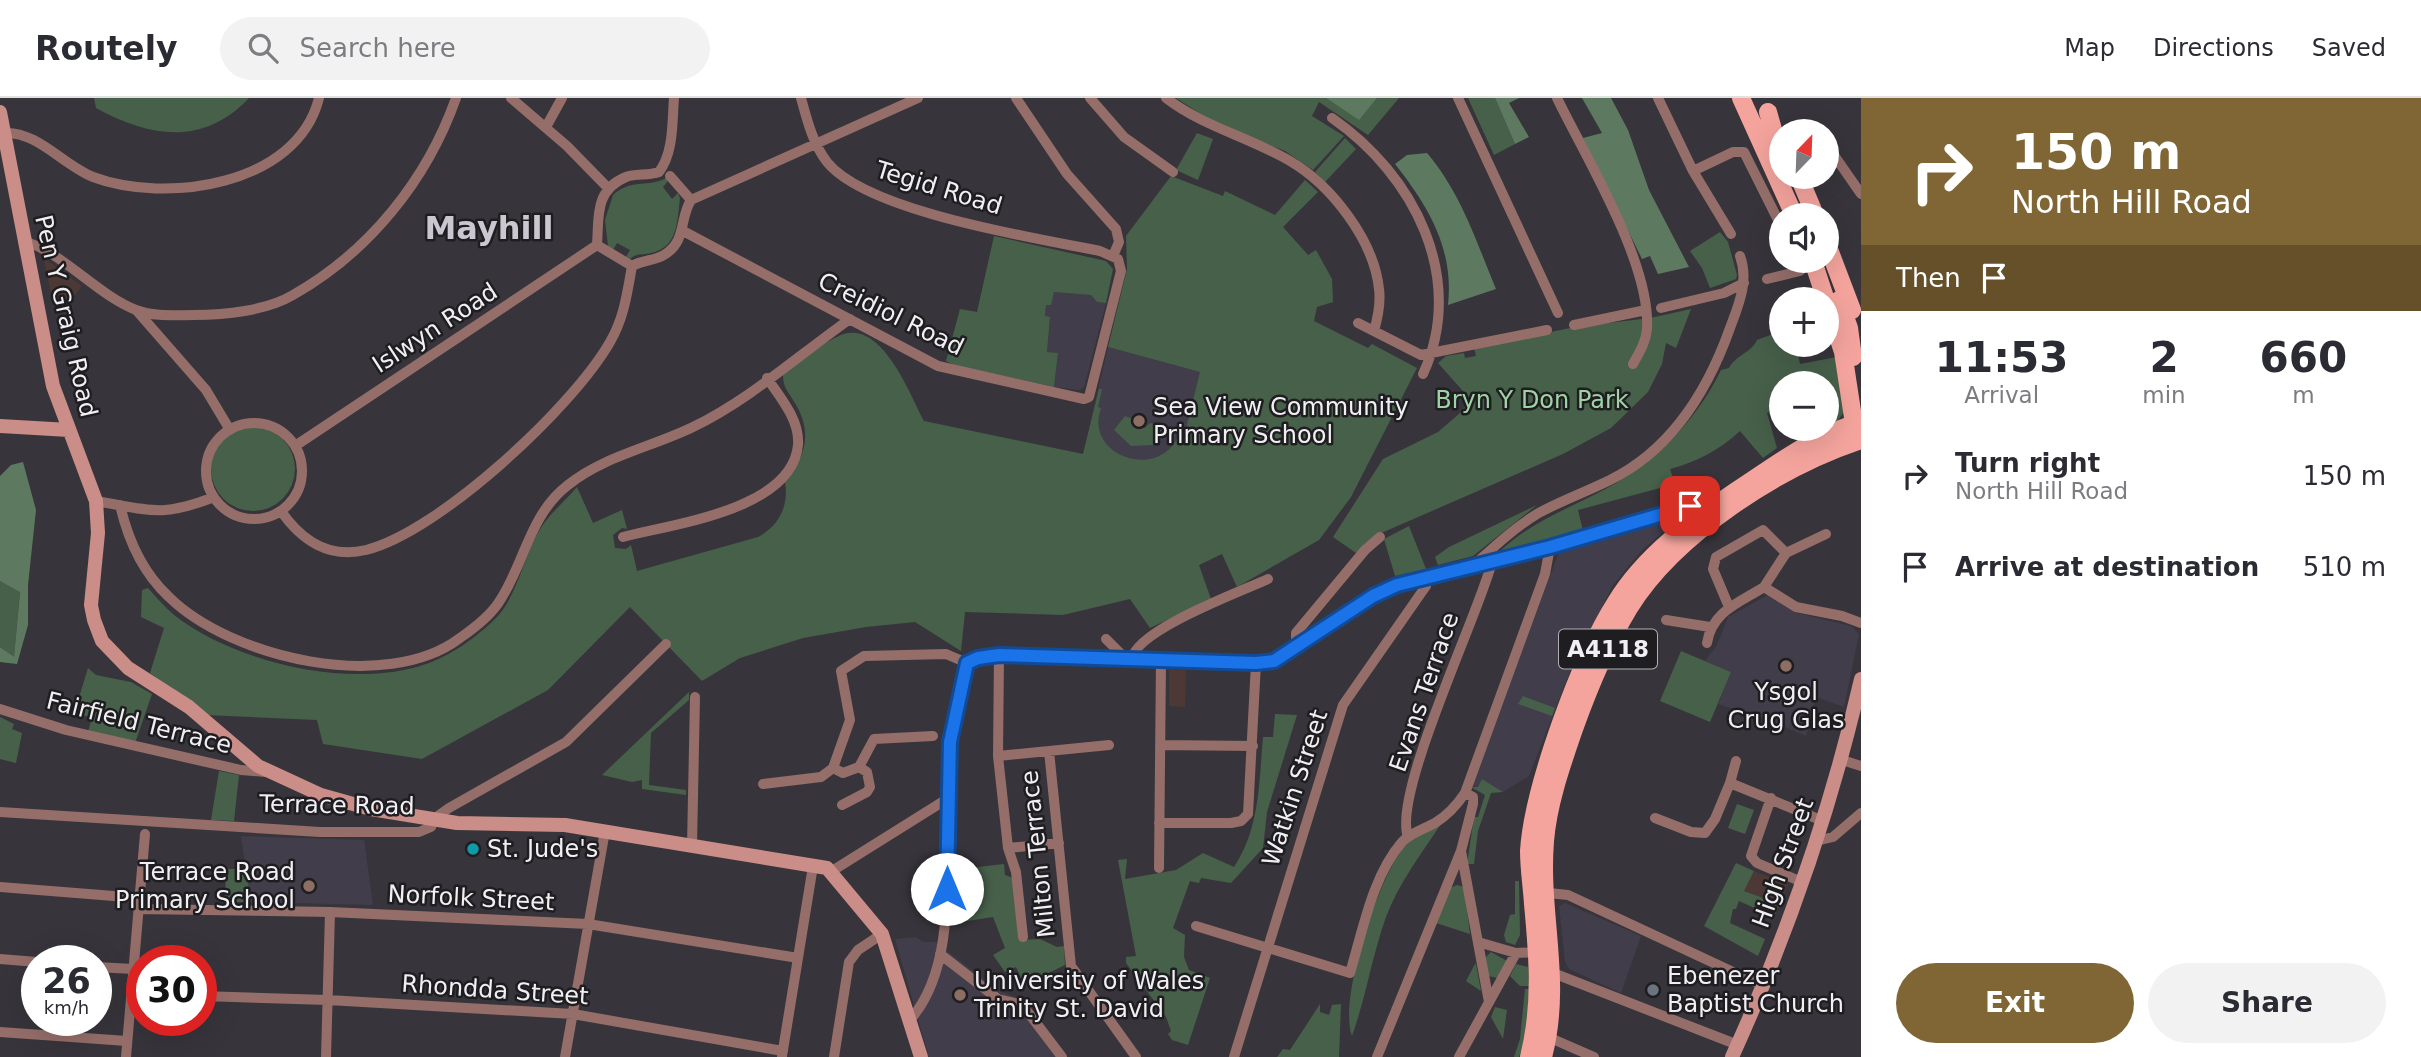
<!DOCTYPE html>
<meta charset="utf-8">
<style>
:root{--surface:#fff;--page:#f2f2f3;--text:#2b2b33;--muted:#7c7c81;--line:#e1e1e2;--accent:#806535}
body{margin:0;font-family:"DejaVu Sans",sans-serif;background:var(--page);color:var(--text);height:100vh;display:flex;flex-direction:column;font-size:26px;white-space:nowrap}
*{box-sizing:border-box;margin:0}
p{font-size:23px;color:var(--muted)}
.icon{flex:none;width:38px;height:38px;fill:none;stroke:currentColor;stroke-width:2;stroke-linecap:round;stroke-linejoin:round}
.map{position:relative;flex:1;overflow:hidden}
.drawer{display:flex;flex-direction:column;background:var(--surface);width:560px}
.drawer>*{flex:none}
.guide{background:#806535;color:#fff;overflow:hidden}
.needle{width:46px;rotate:23deg}
.buttons{position:absolute;left:1769px;top:21px;display:grid;gap:14px}
.buttons a{display:grid;place-items:center;width:70px;height:70px;border-radius:50%;background:var(--surface);box-shadow:0 7px 28px #0002;font-size:35px}
.speed{position:absolute;left:21px;top:847px;display:flex;gap:14px;font-size:35px;font-weight:700;text-align:center}
.speed>*{display:grid;place-content:center;width:91px;height:91px;border-radius:50%;background:var(--surface);box-shadow:0 7px 28px #0002;line-height:1}
.speed small{font-size:18px;font-weight:400}
.speed .limit{border:10px solid #d22;background:#fff;color:#111}
.pin{position:absolute;display:grid;place-items:center;width:60px;height:60px;color:#fff;margin:-30px;border-radius:14px;box-shadow:0 4px 10px #0006}
.me{position:absolute;width:77px;margin:-38px;rotate:0deg;stroke-linejoin:round;filter:drop-shadow(0 0 5px #0008)}
.turn{display:flex;align-items:center;gap:24px;height:147px;padding:0 35px;font-size:32px}
.turn .icon{width:91px;height:91px;stroke-width:2.5}
.turn b{display:block;font-size:49px;line-height:60px}
.then{display:flex;align-items:center;height:66px;padding:0 35px;background:#0003;gap:14px;font-size:26px}
.eta{display:flex;justify-content:space-evenly;align-items:center;height:119px;text-align:center}
.eta b{font-size:42px;font-weight:600;line-height:49px}
.action{display:flex;gap:14px;margin-top:auto;padding:14px 35px}
.action a{flex:1;height:80px;border-radius:42px;background:var(--accent);color:#fff;font-size:28px;font-weight:600;line-height:80px;text-align:center}
.action a+a{background:var(--page);color:var(--text)}
ul{padding:0;list-style:none}
li{display:flex;align-items:center;gap:21px;height:91px;padding:0 35px}
li div{flex:1}
li b{display:block;font-size:26px}
li em{font-style:normal}
header{display:flex;align-items:center;gap:42px;box-sizing:border-box;height:98px;padding:0 35px;background:var(--surface);border-bottom:2px solid var(--line)}
header strong{font-size:33px}
nav{display:flex;gap:38px;margin-inline-start:auto;font-size:24px}
.search{width:490px;height:63px;background:var(--page);display:flex;align-items:center;gap:18px;box-sizing:border-box;padding:0 24px;border-radius:38px;color:var(--muted);font-size:26px}
main{display:flex;flex:1;min-height:0}
.map>svg:first-child{display:block}
</style>
<header>
<strong>Routely</strong>
<div class="search"><svg class="icon" aria-label="search" viewBox="0 0 24 24"><circle cx="10" cy="10" r="6"/><path d="M15 15l6 6"/></svg>Search here</div>
<nav><a>Map</a><a>Directions</a><a>Saved</a></nav>
</header>
<main>
<div class="map">
<svg width="1861" height="959" viewBox="0 0 1861 959">
<rect width="100%" height="100%" fill="#37353b"/>
<path fill="#4c3834" d="M47,162l35,26 -10,13 -19,5 -9,-43z
M1169,572h17l-1,37 -16,-1z
M1754,773l34,13 -8,20 -36,-13z"/>
<path fill="#423d4a" d="M1054,194l37,3 6,7 9,1 -22,84 -4,3 -26,-3 4,-34 -11,-1 3,-35h-5l1,-13z
M1108,249l92,25 -25,104 -92,-22z
M1683,417l-41,35 -29,35 -43,87 -41,104 -26,16 -21,-13 -4,9 -6,-3 87,-233z
M1768,497l29,18 54,13 8,8 -15,73 -28,-10 -10,39 -37,-16 -51,-16 13,-32 -26,-11 12,-16 11,-28z
M241,738l123,4 9,65 -122,-3z
M1565,805l76,33 -20,57 -52,-24 -4,-7 -6,-56z
M916,839l7,5h12l64,49 27,10 37,56h-134l-34,-118z"/>
<path fill="#47604a" d="M94,0h155c-46,49 -100,39 -153,10z
M1176,0h150l33,21 18,-21h22l-31,37 -49,-33 -7,14 32,20 -31,34 -28,-19 -69,-27z
M1468,0h27l20,46 -21,11z
M1197,35l16,6 -15,41 -22,-10z
M1345,40l11,11 -31,33 -10,-10z
M1171,78l52,20 2,-5 50,24 30,-35 13,12 -35,35 25,28 8,-5 16,29 1,23 -16,5 -3,14 54,27 4,-4 45,24 -66,129 -32,43 -82,47 -15,-33 -23,11 12,34 -61,29 -20,-29 -67,16 -98,-3 -4,39 -46,-29 -49,5 -63,11 -63,20 -38,23 -72,-74 -82,83 -126,69 -99,-15 -6,-24 -111,-5 -56,-42 14,-45 -23,-11 1,-27 6,-2c8,9 17,19 26,27 61,48 178,75 252,49 24,-8 49,-26 67,-43 24,-22 30,-63 46,-90 9,-16 26,-30 38,-44l16,36 29,-13 5,19 -5,-1 -9,7 2,13 11,1 5,-4 6,26 121,-34c21,-11 31,-31 27,-55 22,-27 28,-52 8,-82 -6,-10 -10,-13 -10,-25 18,-13 38,-32 58,-40 41,-16 69,60 83,86l159,33 16,-65h3l-4,18 3,1c-18,50 63,75 79,23l5,1 15,-60 -92,-25 19,-78 -1,-33z
M666,80l2,3 -5,6 9,12 6,-6 2,5c-3,22 -1,49 -29,55 -8,2 -15,0 -21,6l-4,-2 4,-7 -13,-7 -4,7 -5,-4 -3,-26 8,-25c19,-17 35,-7 53,-17z
M1720,134l8,10 9,33 -1,4 -26,9 -8,-20 -12,-17z
M994,138l112,25 7,8 -7,34 -9,-1 -6,-7 -37,-3 -3,13h-5l-1,11 5,1 -3,35 11,1 -4,34 -98,-21 -10,-5 14,-52 17,3z
M1813,189l5,12h-25l-1,-4z
M1691,211l-15,39 -10,-5 -4,21 -14,28 -37,36 -48,26 -184,80 -23,19 -23,-16 50,-78 55,-27 22,-19 10,-14 -32,-36 8,-7 18,-3 1,5 11,-2 -2,-8 101,-21 75,-9z
M1781,233l1,14h23l-8,5 3,14 37,-7 9,52 -9,13 -10,5v-44h-45l-1,19 -14,11 10,35 -14,10 -23,-27c-20,19 -44,31 -70,38l5,15 -97,26 5,21 -84,21c28,-27 63,-41 97,-58 54,-27 99,-70 125,-124l8,-2c7,-13 22,-15 28,-28z
M1125,318l8,3 4,9h8l5,-5 17,3 -3,10 -11,9 -22,1 -17,-16z
M211 371a42 42 0 1 1 84 0a42 42 0 1 1-84 0Z
M1537,407l-64,51 -35,9 -3,-8 14,-10z
M1409,428l17,43 -31,7 -11,-37z
M0,483l20,10 -6,67 -14,-11z
M1681,553l50,21 -21,50 -50,-21z
M88,570l8,7 35,7 21,12 -17,49 -47,-11 4,-15 -18,-3z
M689,594v8l-38,33 -2,52 37,5v5l-44,-6v-9l-10,2 -30,-7z
M1523,598l32,12 -3,8 -34,-12z
M1275,616l22,1 -30,97 -4,36 -32,35 -30,-5 -2,5 -9,-2 -17,47 12,7 -1,22 5,13 21,8 -22,67 -16,-5 -4,-6 3,-3 -5,-14 -40,-54v-6l10,-1 -18,-96 9,-1 -2,20 51,-9 27,-17 31,14c26,-39 25,-85 29,-130h10z
M0,619l14,7 -2,5 10,4 -6,30 -16,-4z
M219,673l20,4 -5,46 -23,-1z
M1482,681l21,13 -12,1 -13,38 -4,33h-7l7,-47h4l7,-22 -14,-8h7z
M1737,706l17,6 -9,24 -17,-6z
M1441,726c-20,30 -42,59 -55,93 -14,39 -20,80 -34,119 -14,-36 27,-159 52,-189 9,-11 24,-16 37,-23z
M1736,765l18,8 -10,20 36,13 -6,13 -35,-16 -3,8h-3l-3,14 35,16 -7,17 -54,-30z
M1004,766l1,11 8,3 7,62 20,-1 17,8 7,-1 1,19 -41,20 -8,-18 -11,5 -12,-17 12,-7 -12,-31 -45,7 1,-12 14,-1 2,-31 -12,1 -1,-11z
M226,771h20l5,33h-26z
M1515,783h4l1,54 -5,10 -9,-3 -2,-7 6,-20 5,-1z
M1457,787l7,2 6,47 -34,-11 14,-35z
M1491,854l16,9 -9,17 -10,-2 -3,-18z
M1475,866h1l5,27 -15,-10z
M1516,866l12,3 1,19h-9l-10,-10z
M1525,891h6l-6,51 -6,17h-5l6,-18z
M1320,906v8l9,3 3,-10 9,-1 -2,53h-62l6,-8 7,1z
M1495,909l12,3 -4,29 -12,-22z"/>
<path fill="#5d7a60" d="M1326,0h51l-18,22z
M1495,0h24l-10,5 20,34 -14,7z
M1582,0h29l17,32 21,60 40,77 -31,7 -8,-18 -8,3 -59,-121 19,-5z
M1427,55c34,40 49,88 69,136l-48,16c6,-56 -19,-98 -53,-141l12,-9z
M23,364l13,48 -8,75v40l-11,39 -17,-2v-15l14,10 6,-65 -20,-11v-105l11,-11z"/>
<g fill="none" stroke-linecap="round" stroke-linejoin="round">
<path stroke="#956e6a" stroke-width="10" d="M511,0l56,48 42,43
M1016,0l51,76 49,55 3,13 -6,14
M1090,0l34,39 49,35
M1166,0c38,29 83,39 124,63 41,24 84,79 89,128 2,15 -1,28 -5,42
M1458,0l100,215
M1557,0c29,60 94,165 90,231 -1,13 -8,24 -14,35
M1658,0l35,73 38,63
M1332,20c82,57 135,160 91,256
M546,29l16,-29
M4,35c33,-2 59,32 89,44 72,27 204,9 226,-79
M1827,47l34,49
M1693,73l40,-19h11l38,76
M691,102l227,-102
M683,133l255,135 146,33 5,-2 32,-126 -3,-12 -18,-8c-64,-13 -233,-39 -273,-89 -14,-18 -20,-42 -26,-64
M23,143c37,9 74,54 113,69 18,7 39,5 58,5 30,0 72,-4 99,-20 76,-43 134,-115 163,-197
M597,147c2,-27 -3,-55 29,-68 10,-4 22,-1 33,-5 15,-20 13,-50 15,-74
M597,147l35,21
M632,168c10,-6 22,-5 32,-11 23,-14 15,-36 27,-55l-21,-24
M1767,181l33,-8 -4,-10
M1661,210l63,-15 20,-10
M137,213l69,79 24,40
M1358,225l63,32 126,-25
M1574,227l72,-15
M206 373a48 48 0 1 1 96 0a48 48 0 1 1-96 0Z
M295,348l302,-201
M96,403c53,9 65,17 118,-4
M120,407c8,35 22,67 49,92 62,61 217,97 291,41 13,-9 30,-22 39,-36 26,-39 30,-87 69,-117 36,-29 84,-38 125,-58 56,-27 106,-72 157,-108
M281,413c20,29 48,48 85,39 73,-18 207,-143 244,-208 14,-24 17,-48 22,-76
M623,439c49,-13 169,-27 175,-92 2,-25 -18,-48 -31,-67
M1474,467c20,-18 40,-37 63,-51 23,-13 49,-22 73,-34 61,-30 98,-90 120,-152 9,-24 19,-47 10,-72
M1764,489l22,-34 40,-19
M1729,509l-16,-38 3,-12 47,-27 23,23
M1666,522l44,7
M1106,541l20,20
M1707,545c5,-32 32,-40 57,-56l32,20 46,9 19,7
M1296,548v-13l69,-83 15,-13
M999,557l-1,101 10,92 8,24 7,65
M1132,561c4,-29 108,-67 136,-80
M967,565l11,-5 21,-3 257,8 18,-2 99,-65 24,-11 153,-38 140,-41 12,7
M0,611l66,21 175,40 25,2
M1160,647l93,1
M1049,653l22,215 65,91
M998,658l111,-11
M1842,662l19,6
M833,670l17,-48 -9,-49 23,-15 82,-2 21,9
M833,670l10,5 16,-6 15,-28 59,-3
M1730,685l6,-22
M763,686l58,-7 12,-9
M1465,695l8,4v7l-12,47 28,151
M1771,700l-20,58 6,7 45,19
M842,707l25,-13 3,-5 -3,-15 -8,-5
M0,714l320,20h99l12,-5 4,-9 14,-10 117,-66 100,-98
M1655,720l36,14 14,1 10,-14 15,-36 93,38
M1159,725h72l10,-2 7,-7 8,-151
M1408,739c-16,-43 70,-221 84,-275
M1816,743l17,-4 28,-24
M692,748l3,-149
M1008,750l51,-5
M1159,770l2,-208
M832,773l115,-72
M0,789l139,11
M1539,794l29,3 193,90
M138,811l192,3 258,12 210,34
M1196,828l154,47c13,-43 22,-96 52,-131 8,-9 22,-13 33,-19 13,-8 22,-18 30,-30l80,-219 5,-27
M1478,844l38,11 26,-1
M940,856l58,45 17,4 12,8 35,46
M0,861l37,3
M96,869l37,2
M1553,875l185,72
M201,898l127,4 245,14 210,37
M910,922c49,-56 34,-154 37,-224 2,-45 9,-88 20,-133
M0,934l127,9
M1548,939l46,20
M782,958l31,-190
M126,959l19,-223
M326,959l4,-145
M565,959l40,-226
M834,959l15,-95 9,-12 24,-16
M1234,959l109,-352 83,-119 1,-9
M1377,959l84,-206
M1459,959l57,-104"/>
<path stroke="#cb8d87" stroke-width="14" d="M0,14l53,274 43,115 2,32 -7,72 3,15 8,21 26,27 61,39 69,59 63,29 50,14 86,14 108,2 262,43 55,66 39,123
M0,328l69,4
M1732,959c55,-121 99,-248 129,-378"/>
<path stroke="#f4a49d" stroke-width="18" d="M1741,0l53,117
M1768,14l14,49
M1799,79l16,38
M1827,146l25,66
M1813,163l30,91 11,72
M1839,202l10,28 4,29
M1529,959c13,-52 9,-100 4,-153 -1,-17 -4,-35 -4,-53 4,-64 52,-194 87,-249 29,-47 76,-81 120,-111 40,-26 78,-56 125,-69
M1543,959c20,-77 -4,-141 2,-216 3,-38 17,-77 29,-112 15,-42 32,-83 55,-121 46,-74 150,-141 232,-168"/>
</g>
<g fill="none" stroke-linecap="round" stroke-linejoin="round">
<defs>
<path id="route" d="M947,791l3,-147 17,-79 11,-5 21,-3 257,8 18,-2 99,-65 24,-11 153,-38 140,-41"/>
</defs>
<use href="#route" stroke="#114b97" stroke-width="18"/>
<use href="#route" stroke="#1a73e8" stroke-width="12"/>
</g>
<g fill="#8d6e63" stroke="#1e1d20" stroke-width="2.5">
<circle cx="1139" cy="323" r="7"/>
<circle cx="1786" cy="568" r="7"/>
<circle cx="309" cy="788" r="7"/>
<circle cx="960" cy="897" r="7"/>
</g>
<circle fill="#0f9aa8" stroke="#1e1d20" stroke-width="2.5" cx="473" cy="751" r="7"/>
<circle fill="#6b7280" stroke="#1e1d20" stroke-width="2.5" cx="1653" cy="892" r="7"/>
<g text-anchor="middle" stroke-width="5" stroke-linejoin="round" paint-order="stroke">
<rect fill="#1e1d20" stroke="#b2b0b4" stroke-width="2" x="1559" y="531.5" width="98" height="39" rx="5"/>
<g font-size="23" font-weight="bold" fill="#f1eff3">
<text x="1608" y="559">A4118</text>
</g>
<g font-size="24" fill="#f1eff3" stroke="#1e1d20">
<text transform="translate(939 90) rotate(17)" y="8">Tegid Road</text>
<text transform="translate(891 216) rotate(26)" y="8">Creidiol Road</text>
<text transform="translate(66 218) rotate(77)" y="8">Pen Y Graig Road</text>
<text transform="translate(435 230) rotate(-33)" y="8">Islwyn Road</text>
<text transform="translate(1424 594) rotate(-71)" y="8">Evans Terrace</text>
<text transform="translate(139 625) rotate(14)" y="8">Fairfield Terrace</text>
<text transform="translate(1295 690) rotate(-72)" y="8">Watkin Street</text>
<text transform="translate(337 707) rotate(1)" y="8">Terrace Road</text>
<text transform="translate(1038 756) rotate(-96)" y="8">Milton Terrace</text>
<text transform="translate(1783 765) rotate(-70)" y="8">High Street</text>
<text transform="translate(471 800) rotate(3)" y="8">Norfolk Street</text>
<text transform="translate(495 892) rotate(4)" y="8">Rhondda Street</text>
</g>
<g font-size="24" fill="#9fd2a5" stroke="#1e1d20">
<text x="1532" y="310">Bryn Y Don Park</text>
</g>
<g font-size="24" fill="#f1eff3" stroke="#1e1d20" text-anchor="start">
<text x="1153" y="317">Sea View Community<tspan x="1153" dy="28">Primary School</tspan></text>
<text x="1786" y="602" text-anchor="middle">Ysgol<tspan x="1786" dy="28">Crug Glas</tspan></text>
<text x="487" y="759">St. Jude's</text>
<text x="295" y="782" text-anchor="end">Terrace Road<tspan x="295" dy="28">Primary School</tspan></text>
<text x="1667" y="886">Ebenezer<tspan x="1667" dy="28">Baptist Church</tspan></text>
<text x="974" y="891">University of Wales<tspan x="974" dy="28">Trinity St. David</tspan></text>
</g>
<g font-size="32" font-weight="bold" fill="#cac7d0" stroke="#1e1d20">
<text x="489" y="141">Mayhill</text>
</g>
</g>
</svg>
<div class="buttons">
<a><svg class="needle" viewBox="-14 -14 28 28"><path d="M0-13l5 13h-10z" fill="#e53935"/><path d="M0 13l5-13h-10z" fill="#7c7c81"/></svg></a>
<a><svg class="icon" aria-label="sound" viewBox="0 0 24 24"><path d="M4 9h4l5-4v14l-5-4H4zM17 9q2 3 0 6"/></svg></a>
<a>+</a>
<a>−</a>
</div>
<div class="speed"><div>26<small>km/h</small></div><div class="limit">30</div></div>
<div class="pin" style="left:1690px;top:408px;background:#d93025"><svg class="icon" aria-label="arrive" viewBox="0 0 24 24"><path d="M6 21V4h12l-3 4 3 4H6"/></svg></div>
<svg class="me" style="left:947px;top:791px" viewBox="-20 -20 40 40"><circle r="19" fill="#fff"/><path d="M0-13L10 11 0 6-10 11z" fill="#1a73e8"/></svg>
</div>
<section class="drawer">
<div class="guide">
<div class="turn"><svg class="icon" aria-label="right" viewBox="0 0 24 24"><path d="M7 20v-9h11M14 6l5 5-5 5"/></svg><div><b>150 m</b>North Hill Road</div></div>
<div class="then">Then<svg class="icon" aria-label="arrive" viewBox="0 0 24 24"><path d="M6 21V4h12l-3 4 3 4H6"/></svg></div>
</div>
<div class="eta">
<div><b>11:53</b><p>Arrival</p></div>
<div><b>2</b><p>min</p></div>
<div><b>660</b><p>m</p></div>
</div>
<ul>
<li><svg class="icon" aria-label="right" viewBox="0 0 24 24"><path d="M7 20v-9h11M14 6l5 5-5 5"/></svg><div><b>Turn right</b><p>North Hill Road</p></div><em>150 m</em></li>
<li><svg class="icon" aria-label="arrive" viewBox="0 0 24 24"><path d="M6 21V4h12l-3 4 3 4H6"/></svg><div><b>Arrive at destination</b></div><em>510 m</em></li>
</ul>
<div class="action"><a>Exit</a><a>Share</a></div>
</section>
</main>
